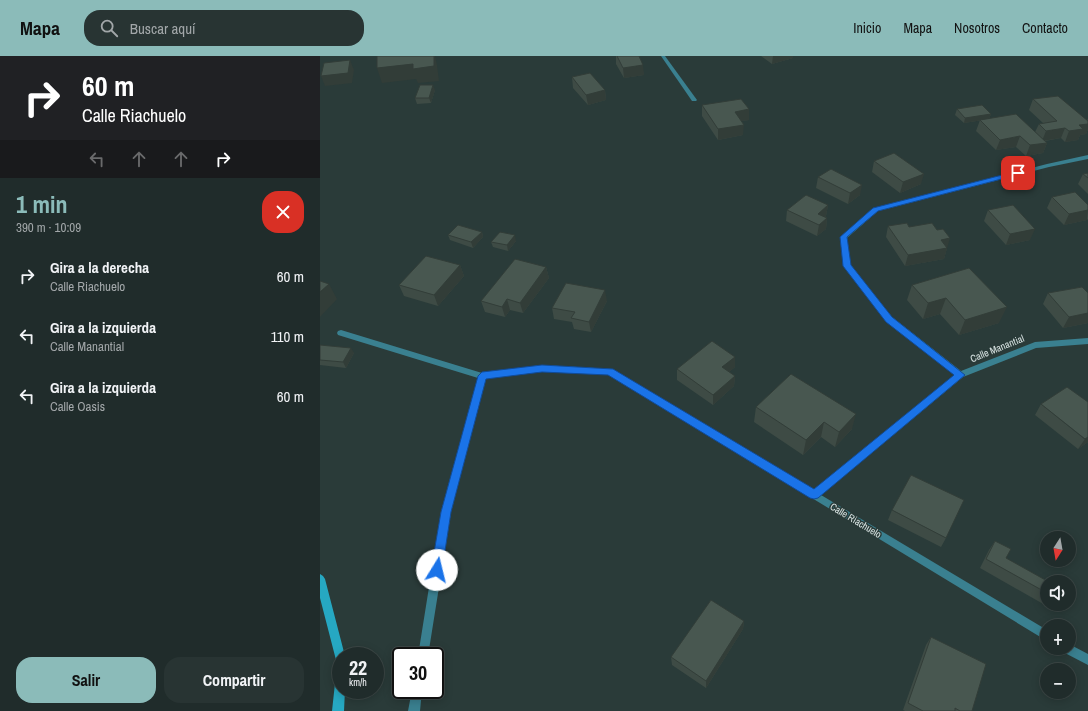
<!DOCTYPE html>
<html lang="es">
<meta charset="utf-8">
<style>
:root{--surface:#202c2b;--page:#283433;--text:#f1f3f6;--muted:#a2a7a9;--line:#3d4847;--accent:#8bbbb9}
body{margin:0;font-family:"Archivo Narrow",sans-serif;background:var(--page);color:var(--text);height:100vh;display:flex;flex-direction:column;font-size:15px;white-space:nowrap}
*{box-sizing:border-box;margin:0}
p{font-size:13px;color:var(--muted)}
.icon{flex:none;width:22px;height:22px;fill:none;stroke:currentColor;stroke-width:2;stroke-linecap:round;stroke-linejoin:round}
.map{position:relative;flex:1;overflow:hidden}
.details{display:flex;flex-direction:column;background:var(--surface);width:320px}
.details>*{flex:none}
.guide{background:#202124;color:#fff;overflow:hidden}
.needle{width:26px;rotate:191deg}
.buttons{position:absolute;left:720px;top:475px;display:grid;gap:8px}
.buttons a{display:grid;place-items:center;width:36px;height:36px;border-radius:50%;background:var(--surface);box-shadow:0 2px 10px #0003,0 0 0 1px var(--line);font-size:20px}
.speed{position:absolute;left:12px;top:591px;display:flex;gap:8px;font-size:20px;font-weight:700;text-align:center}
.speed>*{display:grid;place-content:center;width:52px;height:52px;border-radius:50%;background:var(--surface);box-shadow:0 2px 10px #0003,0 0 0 1px var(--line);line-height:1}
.speed small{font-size:10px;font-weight:400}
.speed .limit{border:2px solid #111;border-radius:6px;background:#fff;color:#111}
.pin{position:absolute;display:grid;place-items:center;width:34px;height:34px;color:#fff;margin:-17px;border-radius:8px;box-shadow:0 2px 6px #0006}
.me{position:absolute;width:44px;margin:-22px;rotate:9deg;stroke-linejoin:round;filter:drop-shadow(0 0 3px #0008)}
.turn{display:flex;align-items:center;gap:14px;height:84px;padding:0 16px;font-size:18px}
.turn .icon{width:52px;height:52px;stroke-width:2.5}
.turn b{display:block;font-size:28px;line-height:34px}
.lanes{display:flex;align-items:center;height:38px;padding:0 16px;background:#0003;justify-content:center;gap:20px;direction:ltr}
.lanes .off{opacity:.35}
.round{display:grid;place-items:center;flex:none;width:42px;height:42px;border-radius:16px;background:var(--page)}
.summary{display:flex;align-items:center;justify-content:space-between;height:68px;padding:0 16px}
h1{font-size:24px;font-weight:700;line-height:30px;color:var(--accent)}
.action{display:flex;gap:8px;margin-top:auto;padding:8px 16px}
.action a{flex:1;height:46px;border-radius:16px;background:var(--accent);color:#111;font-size:16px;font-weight:700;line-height:46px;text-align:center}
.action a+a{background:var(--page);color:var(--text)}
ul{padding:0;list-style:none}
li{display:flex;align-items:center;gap:12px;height:60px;padding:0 16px}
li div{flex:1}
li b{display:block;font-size:15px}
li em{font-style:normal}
header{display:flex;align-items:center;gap:24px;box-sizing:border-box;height:56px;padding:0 20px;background:var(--accent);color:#111}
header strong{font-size:19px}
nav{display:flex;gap:22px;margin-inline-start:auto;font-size:14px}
.search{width:280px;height:36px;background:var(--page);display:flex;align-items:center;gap:10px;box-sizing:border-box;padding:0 14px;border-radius:16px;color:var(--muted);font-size:15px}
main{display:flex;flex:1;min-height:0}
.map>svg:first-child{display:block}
</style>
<header>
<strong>Mapa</strong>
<div class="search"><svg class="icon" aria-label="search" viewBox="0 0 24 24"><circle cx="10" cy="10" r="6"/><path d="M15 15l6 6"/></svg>Buscar aquí</div>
<nav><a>Inicio</a><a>Mapa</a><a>Nosotros</a><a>Contacto</a></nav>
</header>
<main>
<section class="details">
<div class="guide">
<div class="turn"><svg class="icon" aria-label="right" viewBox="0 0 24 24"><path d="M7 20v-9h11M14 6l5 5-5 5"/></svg><div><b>60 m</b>Calle Riachuelo</div></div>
<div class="lanes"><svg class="icon off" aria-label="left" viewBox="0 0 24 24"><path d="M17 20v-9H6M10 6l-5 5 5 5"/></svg><svg class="icon off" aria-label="ahead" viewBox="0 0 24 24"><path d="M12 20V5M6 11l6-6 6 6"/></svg><svg class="icon off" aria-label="ahead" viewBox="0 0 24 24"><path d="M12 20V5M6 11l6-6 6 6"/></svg><svg class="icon" aria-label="right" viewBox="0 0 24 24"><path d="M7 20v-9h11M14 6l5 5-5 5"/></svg></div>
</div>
<div class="summary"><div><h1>1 min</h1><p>390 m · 10:09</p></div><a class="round" style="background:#d93025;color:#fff"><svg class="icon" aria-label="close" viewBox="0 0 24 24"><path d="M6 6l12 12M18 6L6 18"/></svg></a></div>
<ul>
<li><svg class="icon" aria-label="right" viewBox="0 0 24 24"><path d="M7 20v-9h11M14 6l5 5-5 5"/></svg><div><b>Gira a la derecha</b><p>Calle Riachuelo</p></div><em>60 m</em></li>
<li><svg class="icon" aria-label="left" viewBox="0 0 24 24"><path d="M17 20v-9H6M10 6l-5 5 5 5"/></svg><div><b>Gira a la izquierda</b><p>Calle Manantial</p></div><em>110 m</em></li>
<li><svg class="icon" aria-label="left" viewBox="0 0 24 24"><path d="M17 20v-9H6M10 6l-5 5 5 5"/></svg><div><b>Gira a la izquierda</b><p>Calle Oasis</p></div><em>60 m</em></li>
</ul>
<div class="action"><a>Salir</a><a>Compartir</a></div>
</section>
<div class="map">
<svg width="768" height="655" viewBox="0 0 768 655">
<rect width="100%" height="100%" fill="#2a3b39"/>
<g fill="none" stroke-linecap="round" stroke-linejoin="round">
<path fill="#3a8090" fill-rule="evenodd" d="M341,0h4l32,44 -1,1h-4z"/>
<path fill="#3a8090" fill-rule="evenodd" d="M768,99v4l-39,8 -171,44 -31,27 3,28 42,51 69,54 74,-29 53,-4v6l-52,4 -73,29 -142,118 226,135v11l-439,-267 -66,-3 -57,8 -34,133 -23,144h-10l23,-144 37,-134 -140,-43 -1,-2 1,-2 3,-1 141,43 60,-8 70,4 202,121 141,-115 -69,-54 -42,-55 -3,-29 1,-1 32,-27 173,-45z
M749,588l19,10v11l-25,-13 -1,-4h7z
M92,634h10l-2,21h-12z"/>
<path fill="#26a8c2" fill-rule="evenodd" d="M0,518l3,2 2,3 20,77h-4v9l-4,-1 -1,-4 -16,-62z
M21,613v21h4l-1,21h-12l4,-37 1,-4z"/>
</g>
<path fill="#3e4b45" d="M296,0h23l5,19 -20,3 -8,-14z
M441,0h32v2l-21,6z
M252,21l33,13 1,10 -18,5 -15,-17z
M115,34l-4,13 -14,1 -2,-6z
M713,43l54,21 1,-1v10l-2,5 -6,1 -2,5 -13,2 -4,-4 -16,3 2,2 -4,10 -17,3 -10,-9 -20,3 -20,-19 4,-11 55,12 4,-8 4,-1 -14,-13z
M382,49l47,4v11l-8,1 2,14 -25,5 -16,-24z
M637,53l34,5 -2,5 -25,4 -9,-8z
M554,105l47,23 -21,9 -28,-21z
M768,117v21l-10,-10 5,-10z
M498,121l42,18 -12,9 -32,-16z
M732,141l36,8v14l-1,1 -23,5 -17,-17z
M508,149l-2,11 -1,1 2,1 -1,11 -9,7 -31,-15 1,-11z
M668,154l42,30 -24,5 -22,-24z
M568,170l21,1 38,21 -3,11 -39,7 -19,-29z
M162,176l1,5 -10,11 -23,-8 -2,-5z
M196,185l-8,10 -15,-4 -2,-5z
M140,209l4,11 -26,30 -34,-10 -5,-11z
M226,211l3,11 -26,35 -13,-3 -5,7 -20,-5 -4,-11z
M649,212l30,55 -40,12 -19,-21 -17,5 -16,-19 5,-15z
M728,237h40v30l-25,5 -20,-24z
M287,245l-16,31 -17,-3 -2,-7 -18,-3 -2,-11z
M0,289l34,8 -8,15 -26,-3z
M415,311l-6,5 6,4 -1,10 -21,19 -36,-25v-11z
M471,318l61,55 -17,18 -14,-10 -18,18 -49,-33 2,-15z
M721,348l47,38 -10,7 -43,-34z
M572,454l54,28 -5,9 -53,-27z
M675,485l11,17 41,24v21l-2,2 -65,-37 9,-18z
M424,565l-1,8 -37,59 -34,-23 -1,-8z
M611,581l41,74h-67l-2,-1 23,-65z"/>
<path fill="#323d38" d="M114,0h1l2,9 2,16 -21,2 -2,-4 -34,4 -5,-15 36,-4z
M453,0h20v2l-21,6z
M30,4l4,10 -2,13 -27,3 -4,-10z
M323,9l1,10 -20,3 -1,-10z
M113,29l2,5 -4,13 -2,-5z
M285,34l1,10 -18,5 -2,-10z
M429,53v11l-15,2 1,-10z
M671,58l-2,5 -25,4 1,-5z
M768,68v5l-2,5 -6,1 -2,5 -13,2 4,-11 10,-6z
M424,69l-1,10 -25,5v-11z
M745,72l-4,10 -19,3 4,-10z
M700,80l-4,11 -20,3 4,-10z
M727,87l-4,10 -17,3 4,-11z
M604,118l-3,10 -21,9 3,-11z
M542,129l-2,10 -12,9 2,-11z
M508,149l-2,11 -10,8 2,-10z
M768,154l-1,10 -23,5 5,-11z
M507,162l-1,11 -9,7 2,-11z
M715,173l-5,11 -24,5 4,-11z
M162,176l1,5 -10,11 -2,-6z
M195,179l1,6 -8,10 -1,-6z
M630,182l-6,21 -39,7 3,-11 33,-15z
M140,209l4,11 -26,30 -4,-11z
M226,211l3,11 -26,35 -3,-10z
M9,228l8,15 -17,18v-25z
M285,234l2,11 -16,31 -2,-10z
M626,242l-6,16 -17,5 5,-16z
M187,243l3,11 -5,7 -3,-10z
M687,251l-8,16 -40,12 6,-15z
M768,257v10l-25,5 6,-11z
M31,292l3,5 -8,15 -3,-6z
M415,301v10l-13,11v-11z
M415,320l-1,10 -21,19v-10z
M536,358l-4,15 -17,18 4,-15z
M504,366l-3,15 -18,18 3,-15z
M768,381v5l-10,7 7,-10z
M424,565l-1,8 -37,59v-7z"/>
<path fill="#485750" stroke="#323d38" d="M57,0h57v10l-21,3v-5l-36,4z
M297,0h22l4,9 -20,3z
M30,4l-2,13 -27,3 3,-13z
M270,17l15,17 -19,5 -14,-18z
M100,29h13l-4,13h-14z
M738,40l30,25v3l-9,1 4,4 -14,2 -4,-3 -19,3 -7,-7 18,-3 -24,-22z
M421,43l8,10 -14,3 9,13 -26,4 -16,-24z
M662,49l9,9 -26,4 -8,-9z
M696,58l31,29 -17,2 -10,-9 -20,4 -20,-20z
M574,97l30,21 -21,8 -29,-21z
M511,113l31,16 -12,8 -32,-16z
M768,117v5l-5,-4z
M755,136l13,13v5l-19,4 -17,-17z
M486,139l22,10 -10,9 9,4 -8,7 -32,-15z
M693,149l22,24 -25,5 -22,-24z
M587,167l2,4 23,-4 5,7 6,-1 7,9 -9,2 6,8 -39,7 -20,-29z
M138,169l24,7 -11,10 -23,-7z
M180,176l15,3 -8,10 -16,-3z
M106,200l34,9 -26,30 -35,-10z
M195,203l31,8 -26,36 -13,-4 -5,8 -21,-6z
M649,212l38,39 -42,13 -19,-22 -18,5 -16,-18z
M0,225l9,3 -9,8z
M246,227l39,7 -16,32 -18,-4 4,-6 -23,-4z
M762,231l6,6v20l-19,4 -21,-24z
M392,285l23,16 -13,10 13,9 -22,19 -36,-26z
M0,289l31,3 -8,14 -23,-2z
M471,318l65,40 -17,18 -15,-10 -18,18 -50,-33z
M747,331l21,15v35l-3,2 -44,-35z
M591,419l53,25 -18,38 -54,-28z
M675,485l16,8 -5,9 43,24h-2v11l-61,-34z
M391,544l33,21 -38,60 -35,-24z
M611,581l55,27 -14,47h-12l-5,-3v3h-32l-15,-8z"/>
<path fill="#1a73e8" stroke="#114b97" d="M698,115h3v3l-143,37 -31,26 4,28 41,52 73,58 -147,123 -4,1 -4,-1 -202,-123 -66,-3 -56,7 -35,133 -9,58 -1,3 -4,2 -4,-2 -2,-3 10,-58 37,-136 4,-4 60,-7 71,4 201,120 140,-114 -68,-53 -43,-56 -3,-29 33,-29z"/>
<g text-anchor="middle" stroke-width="3" stroke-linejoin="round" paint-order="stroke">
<g font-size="10" fill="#d8e3e2" stroke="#2a3b39">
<text transform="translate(677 292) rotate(-22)" y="4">Calle Manantial</text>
<text transform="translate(536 464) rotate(31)" y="4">Calle Riachuelo</text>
</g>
</g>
</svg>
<div class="buttons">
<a><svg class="needle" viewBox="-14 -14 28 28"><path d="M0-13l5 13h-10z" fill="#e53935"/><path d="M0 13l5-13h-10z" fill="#a2a7a9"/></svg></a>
<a><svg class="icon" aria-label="sound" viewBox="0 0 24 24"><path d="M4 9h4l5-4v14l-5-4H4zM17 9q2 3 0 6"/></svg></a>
<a>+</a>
<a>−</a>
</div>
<div class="speed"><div>22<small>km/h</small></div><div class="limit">30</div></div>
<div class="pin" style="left:698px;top:117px;background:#d93025"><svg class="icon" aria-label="arrive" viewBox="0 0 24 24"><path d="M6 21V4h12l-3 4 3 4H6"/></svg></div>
<svg class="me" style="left:117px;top:514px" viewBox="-20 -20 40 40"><circle r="19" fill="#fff"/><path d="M0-13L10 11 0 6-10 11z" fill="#1a73e8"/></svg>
</div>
</main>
